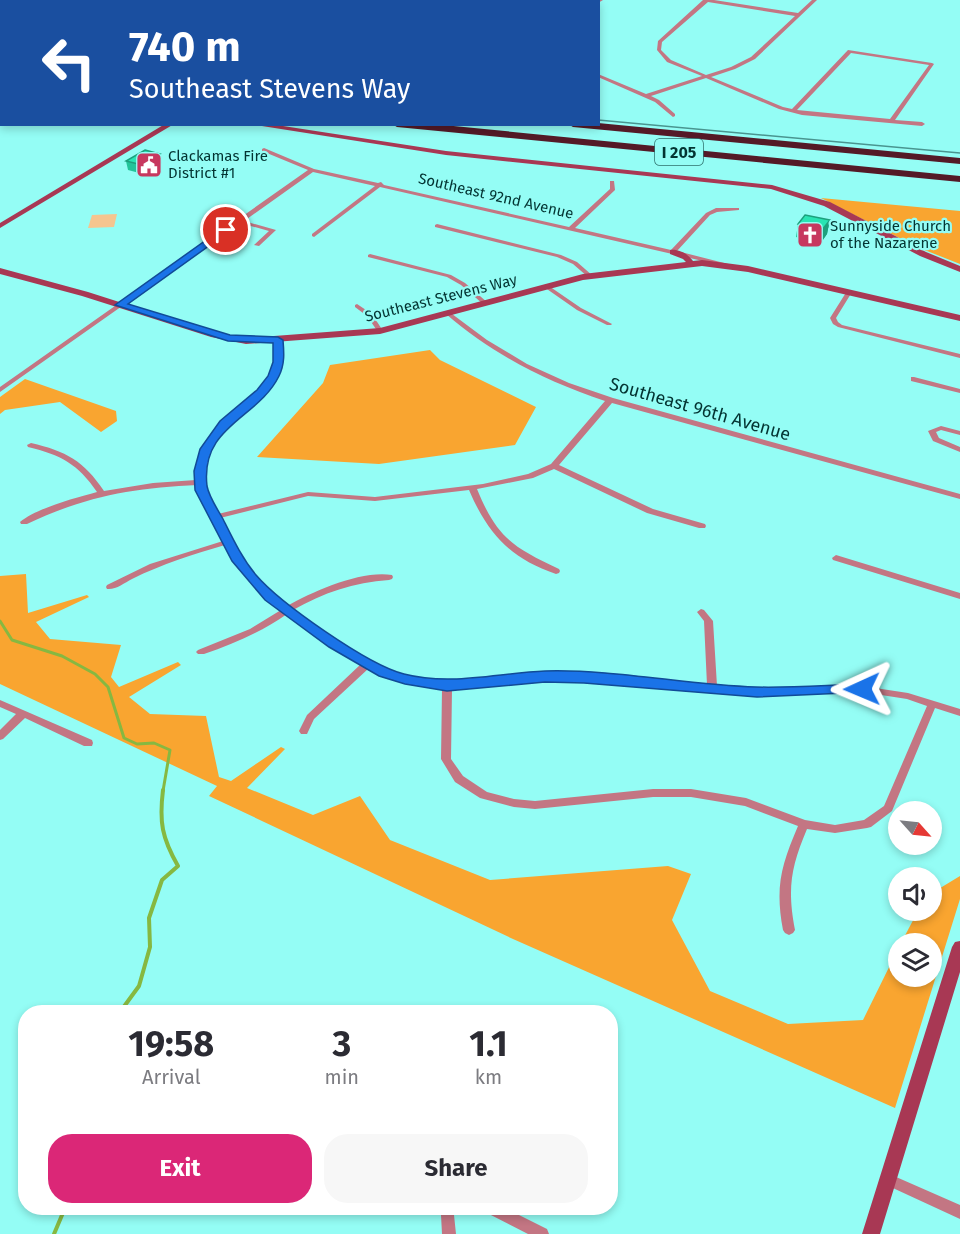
<!DOCTYPE html>
<style>
:root{--surface:#fff;--page:#f7f7f7;--text:#2b2b33;--muted:#7c7c81;--accent:#db2777}
body{margin:0;font-family:"Fira Sans",sans-serif;background:var(--page);color:var(--text);height:100vh;display:flex;flex-direction:column;font-size:22px;white-space:nowrap}
*{box-sizing:border-box;margin:0}
p{font-size:20px;color:var(--muted)}
.icon{flex:none;width:33px;height:33px;fill:none;stroke:currentColor;stroke-width:2;stroke-linecap:round;stroke-linejoin:round}
.map{position:relative;flex:1;overflow:hidden}
.drawer{position:absolute;left:18px;top:1005px;width:600px;height:210px;display:flex;flex-direction:column;background:var(--surface);border-radius:24px;box-shadow:0 3px 9px #0003}
.drawer>*{flex:none}
.hud{position:absolute;left:0px;top:0px;width:600px;height:126px;box-shadow:0 3px 9px #0003;background:#1a4fa0;color:#fff;overflow:hidden}
.needle{width:39px;rotate:117deg}
.controls{position:absolute;left:888px;top:801px;display:grid;gap:12px}
.controls a{display:grid;place-items:center;width:54px;height:54px;border-radius:50%;background:var(--surface);box-shadow:0 3px 9px #0003;font-size:30px}
.pin{position:absolute;display:grid;place-items:center;width:51px;height:51px;color:#fff;margin:-26px;border:3px solid #fff;border-radius:50%;box-shadow:0 2px 6px #0007}
.me{position:absolute;width:66px;margin:-33px;rotate:269deg;stroke-linejoin:round;filter:drop-shadow(0 0 4px #0008)}
.turn{display:flex;align-items:center;gap:21px;height:126px;padding:0 30px;font-size:27px}
.turn .icon{width:78px;height:78px;stroke-width:2.5}
.turn b{display:block;font-size:42px;line-height:51px}
.eta{display:flex;justify-content:space-evenly;align-items:center;height:102px;text-align:center}
.eta b{font-size:36px;font-weight:700;line-height:42px}
.cta{display:flex;gap:12px;margin-top:auto;padding:12px 30px}
.cta a{flex:1;height:69px;border-radius:24px;background:var(--accent);color:#fff;font-size:24px;font-weight:700;line-height:69px;text-align:center}
.cta a+a{background:var(--page);color:var(--text)}
.map>svg:first-child{display:block}
</style>
<div class="map">
<svg width="960" height="1234" viewBox="0 0 960 1234">
<rect width="100%" height="100%" fill="#94fdf5"/>
<path fill="#f5c58f" d="M117,214l-3,13 -26,1 4,-13z"/>
<path fill="#f9a530" d="M821,198l139,13v53l-43,-17z
M430,350l10,10 96,47 -21,38 -136,19 -122,-7 66,-74 7,-18z
M25,379l91,32 1,10 -16,11 -41,-30 -55,8 -5,4v-17z
M26,574l2,39 59,-18 2,2 -53,25 14,17 71,6 -10,32 8,10 59,-25 3,3 -52,32 21,17 56,2 13,61 12,4 50,-34 4,2 -38,39 66,27 47,-19 30,44 100,40 178,-14 23,8 -19,46 38,71 78,33 75,-4 35,-71v27h34v-32l-31,-1 17,-32 14,-1v-17l28,-17v23l-65,209 -382,-169 -304,-143 8,-10 -217,-102v-108z"/>
<g fill="none" stroke-linecap="round" stroke-linejoin="round">
<path stroke="#86b841" stroke-width="3" d="M0,621l12,19 50,16 33,18 13,13 16,51 13,6 17,-1 16,7 -7,41"/>
<path stroke="#86b841" stroke-width="4" d="M120,1012l19,-26 11,-39 -1,-29 13,-38 16,-14c-16,-28 -19,-44 -15,-76
M54,1234l11,-26"/>
<path fill="#c37683" fill-rule="evenodd" d="M598,0h5l-5,3v-1h-2z
M703,0h11l84,13 14,-13h5l-62,59 -20,10 -24,8 72,30 9,2 56,-59 84,13 2,1 -39,56 27,2 3,2 -3,2 -120,-11 -23,-6 -73,-31 -55,18 8,4 16,14v2l-2,1 -18,-15 -57,-25v-3l48,20 56,-18 -35,-14 -10,-12 1,-9zM708,2l87,14 -44,41 -20,10 -25,8 -35,-15 -10,-10 1,-8zM851,53l78,12 -39,54 -93,-9z
M264,148l50,21 64,14 3,-1 3,3 185,42 41,-38v-8h4l1,9 -40,38 96,22 35,-37 10,-5h23v2l-22,2 -7,3 -33,36 55,14 -3,2 -349,-80 -66,50 -2,-1v-2l63,-48 -62,-14 -69,49 32,9 -17,16 -5,-1 15,-14 -29,-8 -240,169v-5l308,-217 -46,-19v-2z
M437,224l124,31 16,7 16,14 -5,1 -15,-13 -16,-7 -122,-30v-2z
M370,254l81,21 14,8 23,20 -1,1h-4l-22,-19 -14,-8 -79,-20v-2z
M546,284l35,24 31,16 -1,1h-4l-30,-15 -33,-23 -1,-1z
M849,290l3,2 -16,26 2,4 4,3 118,29v4l-122,-31 -5,-3 -3,-6 17,-27z
M357,304l15,10 11,17 -1,1h-4l-11,-16 -12,-9v-2z
M448,311l39,29 40,24 42,19 44,15 347,96v5l-348,-96 -53,62 94,44 52,15 1,2 -1,2h-6l-52,-15 -93,-44 -21,9 -56,11c20,49 36,58 82,80l1,2 -1,2 -3,1c-46,-16 -68,-40 -87,-84l-94,11 -67,-5 -88,22 22,42 25,29 20,17c27,-15 74,-36 105,-31l1,2 -1,2 -3,1c-35,2 -66,13 -96,30l26,19 51,33 17,9 18,5 42,7 98,-10 162,12 -3,-64 -7,-9 4,-3 3,1 9,11 4,65 40,3 105,-3 46,7 52,16v7l-25,-8 -43,103 -21,16 -4,1 -32,5 -28,-4c-16,38 -20,59 -12,101l-2,3 -4,2 -4,-2 -2,-3c-8,-43 -2,-64 15,-104l-53,-20 -54,-9h-38l-118,12 -21,-2 -34,-9 -25,-16 -14,-23 1,-70c-26,-5 -51,-8 -74,-20l-54,50 -7,15h-6l-2,-3 8,-16 54,-51 -48,-31 -26,-19c-26,18 -53,30 -83,40h-6l-2,-2 2,-2 52,-21 31,-19c-23,-18 -42,-39 -56,-65 -31,9 -63,19 -93,34 -8,4 -16,11 -25,10l-1,-2 1,-2 43,-21 73,-23 -20,-41 -5,-15c-65,3 -112,11 -171,39h-6l-1,-2c17,-14 55,-24 77,-30 -19,-28 -36,-37 -69,-45l-1,-2 4,-2c35,8 53,18 73,48l49,-8 43,-3c-1,-29 18,-53 39,-71 12,-10 25,-19 33,-33 6,-11 6,-24 7,-36l3,-2 3,2c0,12 0,25 -6,36 -8,16 -22,26 -35,37 -19,16 -39,40 -36,67 2,12 8,23 14,34l90,-22 67,5 108,-13 45,-10 23,-10 54,-63c-60,-20 -111,-46 -159,-87l-1,-1zM545,679l212,16 105,-3 45,7 20,7 -43,100 -20,14 -29,5 -30,-5 -59,-22 -55,-9h-38l-118,12 -21,-2 -27,-7 -24,-16 -12,-17 1,-70z
M911,377h3l46,12v4l-49,-12z
M941,426l19,5v4l-19,-5 -5,2 3,6 21,9v5l-27,-11 -5,-10z
M836,555l124,38v6l-127,-39 -1,-2z
M0,700l92,40 1,3 -1,3h-8l-59,-28 -22,21 -3,1v-10l16,-16 -16,-7z
M887,1173l73,32v14l-78,-36 -2,-4 2,-4z
M432,1208h36l-2,5 -12,2 2,19h-14l-1,-19 -7,-2z
M485,1208h20l42,21 2,5h-21l-41,-21z"/>
<path fill="#a83854" fill-rule="evenodd" d="M51,0h7l-9,2z
M343,0h7l-9,2z
M0,23h2v4h-2z
M0,101h2v4h-2z
M165,124h9l-174,104v-5z
M249,124h21l176,27 326,34 58,17 96,50 34,14v6l-40,-16 -96,-50 -53,-17 -325,-34z
M670,250c9,-1 18,4 23,11l9,-1 46,6 212,49v6l-212,-49 -46,-6 -119,14 -203,54 -134,10 -35,-7 -129,-41 -82,-22v-6l88,24 128,41 30,5 134,-10 203,-54 103,-12 -3,-3 -13,-5z
M960,941v31l-80,262h-18l90,-287 3,-5z"/>
<path fill="#541a27" fill-rule="evenodd" d="M0,68h2v6h-2z
M0,83l2,1v6l-2,-1z
M598,123l362,35v6l-387,-37 -5,-3z
M392,124h41l527,52v6l-563,-55z"/>
<path stroke="#499590" stroke-width="1.5" d="M598,120l362,33"/>
</g>
<path fill="#23c49a" d="M126,161l36,2 -19,11 -15,-4z
M830,220l-3,14 -7,10 -24,-7 2,-13z"/>
<path fill="#1da07d" d="M160,154l2,9 -19,11 -1,-9z
M830,220l-3,14 -7,10 2,-14z"/>
<path fill="#29e4b3" stroke="#1da07d" stroke-width="1.5" d="M145,150l15,4 -18,11 -16,-4z
M805,215l25,5 -8,10 -24,-6z"/>
<path fill="#1a73e8" stroke="#114b97" stroke-width="1.5" d="M223,228l8,2 -103,74 102,31 48,2 5,3c1,12 2,24 -4,36 -21,43 -79,49 -72,110 2,11 11,24 16,33 10,20 19,39 33,56 24,28 112,90 148,99 47,12 93,-1 141,-3 71,-2 141,14 211,16 35,1 71,-2 106,-3l7,5 -2,3 -110,5 -173,-14 -39,-1 -98,9 -42,-7 -26,-8 -50,-29 -64,-47 -33,-39 -37,-71 -1,-19 6,-22 20,-28 37,-31 11,-14 5,-14v-19l-45,-2 -113,-36z"/>
<defs>
<symbol id="civic-square" viewBox="-11 -11 22 22"><rect x="-9" y="-9" width="18" height="18" rx="4" fill="#c7385f" stroke="#94fdf5"/><path d="M-.6-6.5H3V-4.5H.6V-3L4-1V1h2V6H-6V1h2V-1L-.6-3ZM-1.2 2.5V6h2.4V2.5Z" fill="#fff"/></symbol>
<symbol id="church-square" viewBox="-11 -11 22 22"><rect x="-9" y="-9" width="18" height="18" rx="4" fill="#c7385f" stroke="#94fdf5"/><path d="M-1.2-6h2.4v3.5h3.3v2.4h-3.3V6h-2.4V-.1h-3.3v-2.4h3.3Z" fill="#fff"/></symbol>
</defs>
<g fill-rule="evenodd">
<use href="#civic-square" x="134" y="150" width="30" height="30"/>
<use href="#church-square" x="795" y="220" width="30" height="30"/>
</g>
<g text-anchor="middle" stroke-width="4.5" stroke-linejoin="round" paint-order="stroke">
<g font-size="15" fill="#033432" stroke="#94fdf5" text-anchor="start">
<text x="168" y="161">Clackamas Fire<tspan x="168" dy="17">District #1</tspan></text>
<text x="830" y="231">Sunnyside Church<tspan x="830" dy="17">of the Nazarene</tspan></text>
</g>
<g font-size="15" fill="#033432" stroke="#94fdf5">
<text transform="translate(496 196) rotate(13)" y="5">Southeast 92nd Avenue</text>
<text transform="translate(441 298) rotate(-14)" y="5">Southeast Stevens Way</text>
</g>
<rect fill="#94fdf5" stroke="#2e706c" stroke-width="1.5" x="655" y="139" width="48" height="26" rx="4.5"/>
<g font-size="16" font-weight="bold" fill="#033432">
<text x="679" y="158">I 205</text>
</g>
<g font-size="18" fill="#033432" stroke="#94fdf5">
<text transform="translate(700 409) rotate(16)" y="6">Southeast 96th Avenue</text>
</g>
</g>
</svg>
<div class="controls">
<a><svg class="needle" viewBox="-14 -14 28 28"><path d="M0-13l5 13h-10z" fill="#e53935"/><path d="M0 13l5-13h-10z" fill="#7c7c81"/></svg></a>
<a><svg class="icon" aria-label="sound" viewBox="0 0 24 24"><path d="M4 9h4l5-4v14l-5-4H4zM17 9q2 3 0 6"/></svg></a>
<a><svg class="icon" aria-label="layers" viewBox="0 0 24 24"><path d="M12 4l9 5-9 5-9-5zM3 14l9 5 9-5"/></svg></a>
</div>
<div class="pin" style="left:226px;top:230px;background:#d93025"><svg class="icon" aria-label="arrive" viewBox="0 0 24 24"><path d="M6 21V4h12l-3 4 3 4H6"/></svg></div>
<svg class="me" style="left:862px;top:689px" viewBox="-20 -20 40 40"><path d="M0-17L14 15 0 8-14 15z" fill="#1a73e8" stroke="#fff" stroke-width="4"/></svg>
<div class="hud">
<div class="turn"><svg class="icon" aria-label="left" viewBox="0 0 24 24"><path d="M17 20v-9H6M10 6l-5 5 5 5"/></svg><div><b>740 m</b>Southeast Stevens Way</div></div>
</div>
<section class="drawer">
<div class="eta">
<div><b>19:58</b><p>Arrival</p></div>
<div><b>3</b><p>min</p></div>
<div><b>1.1</b><p>km</p></div>
</div>
<div class="cta"><a>Exit</a><a>Share</a></div>
</section>
</div>
